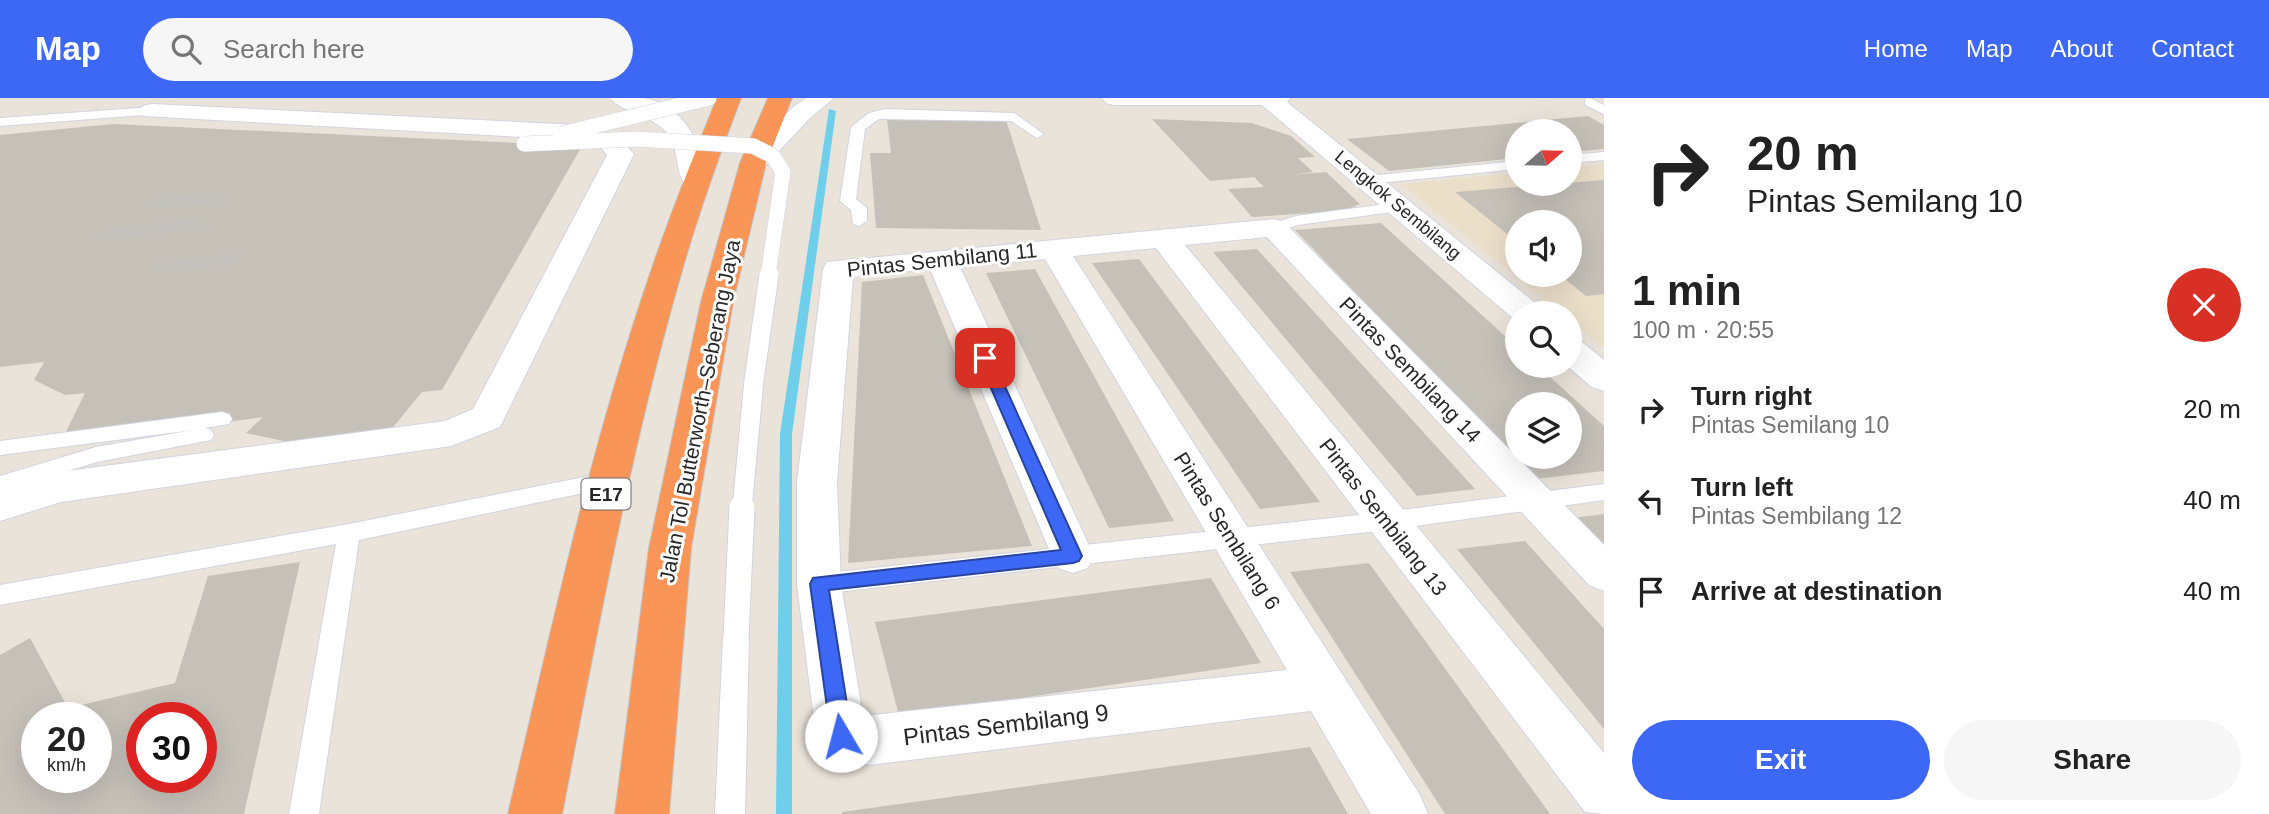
<!DOCTYPE html>
<meta charset="utf-8">
<style>
:root{--surface:#fff;--page:#f6f6f6;--text:#222;--muted:#767676;--accent:#3d68f5}
body{margin:0;font-family:Arial,sans-serif;background:var(--page);color:var(--text);height:100vh;display:flex;flex-direction:column;font-size:26px;white-space:nowrap}
*{box-sizing:border-box;margin:0}
p{font-size:23px;color:var(--muted)}
.icon{flex:none;width:38px;height:38px;fill:none;stroke:currentColor;stroke-width:2;stroke-linecap:round;stroke-linejoin:round}
.map{position:relative;flex:1;overflow:hidden}
.side{display:flex;flex-direction:column;background:var(--surface);width:665px}
.side>*{flex:none}
.guide{background:#fff;color:var(--text);overflow:hidden}
.needle{width:46px;rotate:70deg}
.fabs{position:absolute;left:1505px;top:21px;display:grid;gap:14px}
.fabs a{display:grid;place-items:center;width:77px;height:77px;border-radius:50%;background:var(--surface);box-shadow:0 7px 28px #0002;font-size:35px}
.speed{position:absolute;left:21px;top:604px;display:flex;gap:14px;font-size:35px;font-weight:700;text-align:center}
.speed>*{display:grid;place-content:center;width:91px;height:91px;border-radius:50%;background:var(--surface);box-shadow:0 7px 28px #0002;line-height:1}
.speed small{font-size:18px;font-weight:400}
.speed .limit{border:10px solid #d22;background:#fff;color:#111}
.pin{position:absolute;display:grid;place-items:center;width:60px;height:60px;color:#fff;margin:-30px;border-radius:14px;box-shadow:0 4px 10px #0006}
.me{position:absolute;width:77px;margin:-38px;rotate:352deg;stroke-linejoin:round;filter:drop-shadow(0 0 5px #0008)}
.turn{display:flex;align-items:center;gap:24px;height:147px;padding:0 28px;font-size:32px}
.turn .icon{width:91px;height:91px;stroke-width:2.5}
.turn b{display:block;font-size:49px;line-height:60px}
.round{display:grid;place-items:center;flex:none;width:74px;height:74px;border-radius:37px;background:var(--page)}
.head{display:flex;align-items:center;justify-content:space-between;height:119px;padding:0 28px}
h1{font-size:42px;font-weight:600;line-height:52px}
.button{display:flex;gap:14px;margin-top:auto;padding:14px 28px}
.button a{flex:1;height:80px;border-radius:42px;background:var(--accent);color:#fff;font-size:28px;font-weight:600;line-height:80px;text-align:center}
.button a+a{background:var(--page);color:var(--text)}
ul{padding:0;list-style:none}
li{display:flex;align-items:center;gap:21px;height:91px;padding:0 28px}
li div{flex:1}
li b{display:block;font-size:26px}
li em{font-style:normal}
header{display:flex;align-items:center;gap:42px;box-sizing:border-box;height:98px;padding:0 35px;background:var(--accent);color:#fff}
header strong{font-size:33px}
nav{display:flex;gap:38px;margin-inline-start:auto;font-size:24px}
.search{width:490px;height:63px;background:var(--page);display:flex;align-items:center;gap:18px;box-sizing:border-box;padding:0 24px;border-radius:38px;color:var(--muted);font-size:26px}
main{display:flex;flex:1;min-height:0}
.map>svg:first-child{display:block}
</style>
<header>
<strong>Map</strong>
<div class="search"><svg class="icon" aria-label="search" viewBox="0 0 24 24"><circle cx="10" cy="10" r="6"/><path d="M15 15l6 6"/></svg>Search here</div>
<nav><a>Home</a><a>Map</a><a>About</a><a>Contact</a></nav>
</header>
<main>
<div class="map">
<svg width="1604" height="716" viewBox="0 0 1604 716">
<rect width="100%" height="100%" fill="#eae3da"/>
<path fill="#ecdfca" fill-rule="evenodd" d="M1604,66v184l-34,-28v-7h-9l-160,-129 116,-11v11h53v-16zM1517,124h53v53h-53z"/>
<g fill="none" stroke-linecap="round" stroke-linejoin="round">
<path fill="#6fcfeb" fill-rule="evenodd" d="M829,11l7,2 -44,323v380h-16l4,-380z"/>
</g>
<path fill="#c5c1b9" fill-rule="evenodd" d="M1588,18l16,9v24l-34,3v-21h-53v27l-128,13 -42,-32z
M887,21l119,1 35,110 -165,-2 -6,-75h21z
M1152,21l100,4 39,13 24,21 -17,1 15,14 -22,3 35,-3 34,32 -17,7 -91,6 -24,-28 36,-2 -10,-10 -44,4z
M113,26l469,22 -140,244 -20,2 -55,67 -121,-26 17,-16 -204,29 26,-53 -20,2 -31,-15 10,-18 -44,5v-232z
M1604,82v114l-18,2 -26,-21h10v-53h-53v20l-62,-50z
M1381,125l136,124v19h21l66,60v45l-69,8 -240,-249zM1517,306h53v53h-53z
M1257,151l218,240 -58,7 -204,-244z
M1139,161l181,243 -60,7 -168,-246z
M1035,171l139,252 -65,7 -123,-255z
M923,177l109,271 -184,17 14,-281z
M1604,416v36l-32,-32z
M1525,443l79,88v100l-147,-180z
M300,464l-56,252h-244v-159l30,-17 38,70 107,-25 33,-107zM37,620h59v59h-59zM142,620h59v59h-59z
M1369,465l181,251h-105l-155,-242z
M1211,480l50,85 -362,53 -24,-94z
M1310,649l38,67h-506v-2z"/>
<g fill="none" stroke-linecap="round" stroke-linejoin="round">
<defs>
<path id="lane" d="M1590,0l14,7v9l-19,-9v-6z
M152,9l5,1v6l-157,12v-8z
M885,11l129,4 30,21 -7,4 -26,-17 -132,-2 -14,10 -9,70 11,9v13l-8,5 -6,-2 -2,-14 -11,-9 11,-74 18,-14z
M1604,54v8l-34,3v-8z
M1517,63v8l-148,15 -7,-4 7,-4z
M1401,104l5,2 3,3 -3,3 -108,15 -24,8 -8,-5 2,-3 28,-9z
M222,314l7,2 3,5 -3,5 -24,4 6,2 3,5 -3,5 -114,22 -97,30v-16l96,-29 97,-17 -193,25v-14z
M609,374l8,2 3,6 -3,6 -258,54 -40,274h-30l47,-270 -336,61v-20l349,-61z
M1604,386v16l-218,30 -567,64 -8,-3 -4,-7 4,-7 8,-3 567,-62z
M736,528l9,3 4,8 -4,177h-30l8,-177 4,-8z"/>
<path id="street" d="M806,0h28l-24,20 -48,51 -9,2 -9,-2 -4,-6 4,-6 48,-49z
M1102,0h188l-3,4 252,204 4,7h-26l-2,7 -253,-215h-148l-8,-2z
M152,6l427,21 39,12 16,17 -134,273 -49,19 -390,56 -61,19v-30l59,-19 386,-51 28,-12 134,-254 -7,-8 -23,-7 -434,-24 -3,-5 3,-5z
M1274,121l10,3 320,323v46l-15,-6 -322,-348 -82,8 419,508v61l-19,-2 -429,-564 -83,8 347,539 8,19h-57l-60,-103 -442,54 -28,-6 -18,-6 -7,-17 -19,-152v-102l26,-213 4,-7zM1045,161l242,411 -424,46 -22,-132 -4,-102 16,-205 77,-8 122,287 6,12 15,5 15,-5 6,-12 -134,-289z
M1570,241l12,3 22,18v31l-12,-4 -25,-21h3z"/>
<path id="secondary" d="M610,0c11,0 23,0 33,0 40,5 59,47 66,81l-4,6 -10,2 -10,-2c-10,-15 -6,-37 -18,-52 -15,-18 -48,-22 -57,-35z"/>
<path id="highway" d="M717,0h24c-22,58 -43,116 -60,176 -51,177 -84,359 -119,540h-54c43,-182 82,-366 143,-543 20,-59 43,-116 66,-173z
M768,0h24l-26,65 -33,139 -42,246 -22,266h-54l34,-266 52,-246 39,-139z"/>
</defs>
<use href="#lane" stroke="#d0d4e1" stroke-width="2"/>
<use href="#street" stroke="#d0d4e1" stroke-width="2"/>
<use href="#secondary" stroke="#d0d4e1" stroke-width="2"/>
<use href="#highway" stroke="#c3c3c3" stroke-width="2"/>
<path stroke="#c3c3c3" stroke-width="3.5" stroke-dasharray="3.5 2.5" stroke-linecap="butt" d="M152,104l72,-8
M149,109l72,-7
M102,134l103,-12
M98,139l105,-11
M159,168l80,-10
M157,172l79,-9"/>
<use href="#lane" fill="#fff" fill-rule="evenodd"/>
<use href="#street" fill="#fff" fill-rule="evenodd"/>
<use href="#secondary" fill="#fff" fill-rule="evenodd"/>
<use href="#highway" fill="#f99556" fill-rule="evenodd"/>
<defs>
<path id="lane-bridge-far2" d="M561,36l148,-36
M524,46l113,-5 116,7 20,10 10,16 -15,104"/>
<path id="lane-bridge-far1" d="M742,411l12,-129 15,-105"/>
<path id="lane-bridge" d="M736,539l6,-129"/>
</defs>
<use href="#lane-bridge-far2" stroke="#d0d4e1" stroke-width="16" stroke-linecap="butt"/>
<use href="#lane-bridge-far1" stroke="#d0d4e1" stroke-width="21" stroke-linecap="butt"/>
<use href="#lane-bridge" stroke="#d0d4e1" stroke-width="27" stroke-linecap="butt"/>
<use href="#lane-bridge-far2" stroke="#fff" stroke-width="15"/>
<use href="#lane-bridge-far1" stroke="#fff" stroke-width="19"/>
<use href="#lane-bridge" stroke="#fff" stroke-width="25"/>
</g>
<path fill="#3d68f5" stroke="#28449f" stroke-width="2" d="M985,255l7,5 90,198 -3,5 -6,2 -244,27 23,146 -3,7 -8,3 -7,-3 -3,-7 -21,-152 3,-6 248,-28 -83,-192z"/>
<g text-anchor="middle" stroke-width="6" stroke-linejoin="round" paint-order="stroke">
<g font-size="18" fill="#282828" stroke="#fff">
<text transform="translate(1398 107) rotate(40)" y="6">Lengkok Sembilang</text>
</g>
<rect fill="#fff" stroke="#686868" stroke-width="2" x="581.5" y="380.5" width="49" height="31" rx="5"/>
<g font-size="19" font-weight="bold" fill="#282828">
<text x="606" y="403">E17</text>
</g>
<g font-size="21" fill="#282828" stroke="#fff">
<text transform="translate(942 162) rotate(-6)" y="7">Pintas Sembilang 11</text>
<text transform="translate(1410 272) rotate(46)" y="7">Pintas Sembilang 14</text>
<text transform="translate(700 313) rotate(-79)" y="7">Jalan Tol Butterworth–Seberang Jaya</text>
<text transform="translate(1383 419) rotate(52)" y="7">Pintas Sembilang 13</text>
<text transform="translate(1227 433) rotate(58)" y="7">Pintas Sembilang 6</text>
</g>
<g font-size="24" fill="#282828" stroke="#fff">
<text transform="translate(1006 627) rotate(-7)" y="8">Pintas Sembilang 9</text>
</g>
</g>
</svg>
<div class="fabs">
<a><svg class="needle" viewBox="-14 -14 28 28"><path d="M0-13l5 13h-10z" fill="#e53935"/><path d="M0 13l5-13h-10z" fill="#767676"/></svg></a>
<a><svg class="icon" aria-label="sound" viewBox="0 0 24 24"><path d="M4 9h4l5-4v14l-5-4H4zM17 9q2 3 0 6"/></svg></a>
<a><svg class="icon" aria-label="search" viewBox="0 0 24 24"><circle cx="10" cy="10" r="6"/><path d="M15 15l6 6"/></svg></a>
<a><svg class="icon" aria-label="layers" viewBox="0 0 24 24"><path d="M12 4l9 5-9 5-9-5zM3 14l9 5 9-5"/></svg></a>
</div>
<div class="speed"><div>20<small>km/h</small></div><div class="limit">30</div></div>
<div class="pin" style="left:985px;top:260px;background:#d93025"><svg class="icon" aria-label="arrive" viewBox="0 0 24 24"><path d="M6 21V4h12l-3 4 3 4H6"/></svg></div>
<svg class="me" style="left:841px;top:638px" viewBox="-20 -20 40 40"><circle r="19" fill="#fff"/><path d="M0-13L10 11 0 6-10 11z" fill="#3d68f5"/></svg>
</div>
<section class="side">
<div class="guide">
<div class="turn"><svg class="icon" aria-label="right" viewBox="0 0 24 24"><path d="M7 20v-9h11M14 6l5 5-5 5"/></svg><div><b>20 m</b>Pintas Semilang 10</div></div>
</div>
<div class="head"><div><h1>1 min</h1><p>100 m · 20:55</p></div><a class="round" style="background:#d93025;color:#fff"><svg class="icon" aria-label="close" viewBox="0 0 24 24"><path d="M6 6l12 12M18 6L6 18"/></svg></a></div>
<ul>
<li><svg class="icon" aria-label="right" viewBox="0 0 24 24"><path d="M7 20v-9h11M14 6l5 5-5 5"/></svg><div><b>Turn right</b><p>Pintas Semilang 10</p></div><em>20 m</em></li>
<li><svg class="icon" aria-label="left" viewBox="0 0 24 24"><path d="M17 20v-9H6M10 6l-5 5 5 5"/></svg><div><b>Turn left</b><p>Pintas Sembilang 12</p></div><em>40 m</em></li>
<li><svg class="icon" aria-label="arrive" viewBox="0 0 24 24"><path d="M6 21V4h12l-3 4 3 4H6"/></svg><div><b>Arrive at destination</b></div><em>40 m</em></li>
</ul>
<div class="button"><a>Exit</a><a>Share</a></div>
</section>
</main>
